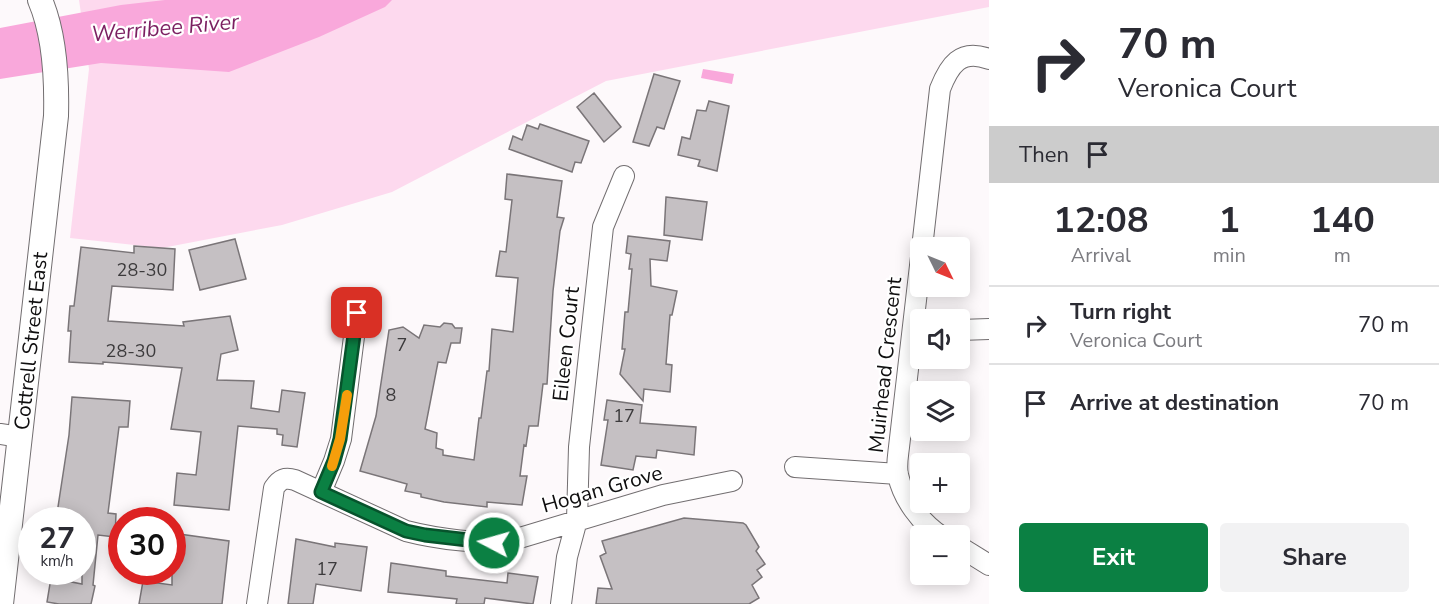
<!DOCTYPE html>
<meta charset="utf-8">
<style>
:root{--surface:#fff;--page:#f2f2f3;--text:#2b2b33;--muted:#7c7c81;--line:#e1e1e2;--accent:#0b8043}
body{margin:0;font-family:"Nunito Sans",sans-serif;background:var(--page);color:var(--text);height:100vh;display:flex;flex-direction:column;font-size:22px;white-space:nowrap}
*{box-sizing:border-box;margin:0}
p{font-size:20px;color:var(--muted)}
.icon{flex:none;width:33px;height:33px;fill:none;stroke:currentColor;stroke-width:2;stroke-linecap:round;stroke-linejoin:round}
.map{position:relative;flex:1;overflow:hidden}
.drawer{display:flex;flex-direction:column;background:var(--surface);width:450px}
.drawer>*{flex:none}
.guide{background:#fff;color:var(--text);overflow:hidden}
.needle{width:39px;rotate:133deg}
.buttons{position:absolute;left:910px;top:237px;display:grid;gap:12px}
.buttons a{display:grid;place-items:center;width:60px;height:60px;border-radius:6px;background:var(--surface);box-shadow:0 3px 15px #0003;font-size:30px}
.speed{position:absolute;left:18px;top:507px;display:flex;gap:12px;font-size:30px;font-weight:700;text-align:center}
.speed>*{display:grid;place-content:center;width:78px;height:78px;border-radius:50%;background:var(--surface);box-shadow:0 3px 15px #0003;line-height:1}
.speed small{font-size:15px;font-weight:400}
.speed .limit{border:9px solid #d22;background:#fff;color:#111}
.pin{position:absolute;display:grid;place-items:center;width:51px;height:51px;color:#fff;margin:-26px;border-radius:12px;box-shadow:0 3px 9px #0006}
.me{position:absolute;width:66px;margin:-33px;rotate:276deg;stroke-linejoin:round;filter:drop-shadow(0 0 4px #0008)}
.turn{display:flex;align-items:center;gap:21px;height:126px;padding:0 30px;font-size:27px}
.turn .icon{width:78px;height:78px;stroke-width:2.5}
.turn b{display:block;font-size:42px;line-height:51px}
.then{display:flex;align-items:center;height:57px;padding:0 30px;background:#0003;gap:12px;font-size:22px}
.eta{display:flex;justify-content:space-evenly;align-items:center;height:102px;text-align:center}
.eta b{font-size:36px;font-weight:700;line-height:42px}
.action{display:flex;gap:12px;margin-top:auto;padding:12px 30px}
.action a{flex:1;height:69px;border-radius:6px;background:var(--accent);color:#fff;font-size:24px;font-weight:700;line-height:69px;text-align:center}
.action a+a{background:var(--page);color:var(--text)}
ul{padding:0;list-style:none}
li{display:flex;align-items:center;gap:18px;height:78px;padding:0 30px;border-top:2px solid var(--line)}
li div{flex:1}
li b{display:block;font-size:22px}
li em{font-style:normal}
main{display:flex;flex:1;min-height:0}
.map>svg:first-child{display:block}
</style>
<main>
<div class="map">
<svg width="989" height="604" viewBox="0 0 989 604">
<rect width="100%" height="100%" fill="#fdf9fb"/>
<path fill="#fdd9ee" d="M79,0h910v7l-383,74 -214,111 -110,33 -120,23 -92,-10 19,-169z"/>
<path fill="#f9a8db" d="M165,0h227l-7,7 -66,30 -90,35 -128,-9 -101,16v-51l121,-23z
M703,69l31,5 -2,10 -31,-6z"/>
<path fill="#c5c0c3" stroke="#7a7578" stroke-width="1.5" d="M654,74l26,7 -16,48 -7,-2 -8,19 -16,-4z
M594,93l27,34 -17,15 -27,-35z
M709,101l20,5 -12,65 -19,-5 2,-6 -22,-5 4,-18 8,2 7,-29 9,1z
M540,124l49,17 -8,22 -6,-1 -3,10 -63,-23 4,-13 9,4 5,-15 11,4z
M507,174l55,7 -5,36 7,1 -4,13 -7,60 -6,93h-4l-5,42h-9l-3,20 -2,-1 -4,31h7l-5,29 -35,-3v5l-43,-5 -23,-5v-3l-16,-3 2,-7 -47,-13 16,-55 13,-86 14,-3 16,11 5,-13 16,2 4,-4 8,1 3,4h7l-2,15h-9l-5,20 -8,-1 -13,67 12,4 -1,15 7,2v5l31,5 5,-42h2l6,-47h2l3,-42 21,3 5,-54 -22,-2 4,-25 6,1 6,-52 -7,-1z
M666,197l41,5 -5,38 -38,-5z
M628,236l42,5 -3,20 -17,-2 1,27 26,5 -5,24h-2l-4,49 6,1 -2,27 -26,-3 -1,12 -23,-27 5,-25h-3l3,-37h3l4,-43h-3l2,-15 -5,-1z
M235,239l11,40 -46,11 -11,-40z
M134,246l41,3 -2,41 -61,-4 -4,35 76,5 -1,-4 47,-6 8,34 -17,4 -4,26 37,1 -3,27 28,4 3,-22 23,3 -8,54 -15,-2 1,-10 -6,-1v-5l-39,-3 -9,84 -55,-5 3,-32 19,2 5,-43 -30,-3 11,-61 -79,-6v2l-34,-2 2,-31h-3l2,-25h4l7,-59 53,6z
M72,397l58,4 -2,26h-9l-11,86 8,1 -1,23 -17,-2 -5,50 2,1 -4,18h-32l-12,-2 4,-24 31,6v-64h-26l13,-85z
M607,400l35,5 -2,18 56,4 -2,28 -37,-5 -1,8 -20,-2 -3,14 -32,-5 7,-45h-4z
M684,518l59,5 3,2 13,22 -3,4 9,13 -8,6 5,7 -10,8 7,13 -10,6h-153l2,-16 14,1 -12,-33 6,-3 -4,-12z
M172,533l57,8 -7,63h-83l4,-23 29,4z
M296,539l39,8v-4l32,4 -6,44 -45,-7 -3,20h-25z
M391,563l55,8v5l61,7 1,-10 30,4 -5,27 -48,-6 -1,6h-28l1,-5 -69,-7z"/>
<g fill="none" stroke-linecap="round" stroke-linejoin="round">
<defs>
<path id="minor" d="M922,248l18,-159c9,-23 20,-41 49,-30
M921,257l-22,190c-1,9 -3,19 -1,28 5,24 23,48 43,61
M960,330l29,-1
M0,434l20,3
M795,467l103,7
M321,492l13,-31 7,-22 16,-126
M960,547l29,18
M257,604l17,-116c6,-9 11,-11 21,-8l111,51c27,7 80,15 107,9l150,-45 69,-14
M561,604l6,-47 10,-37 2,-73 24,-220 21,-51"/>
<path id="tertiary" d="M1,604l55,-488c1,-38 -1,-81 -16,-116"/>
</defs>
<use href="#minor" stroke="#726e70" stroke-width="22"/>
<use href="#tertiary" stroke="#726e70" stroke-width="26"/>
<use href="#minor" stroke="#fff" stroke-width="20"/>
<use href="#tertiary" stroke="#fff" stroke-width="24"/>
</g>
<g fill="none" stroke-linecap="round" stroke-linejoin="round">
<defs>
<path id="route" d="M357,313l-17,126 -6,22 -13,31 85,39 19,4 69,8"/>
</defs>
<use href="#route" stroke="#07532c" stroke-width="15"/>
<use href="#route" stroke="#0b8043" stroke-width="10"/>
<path stroke="#f59e0b" stroke-width="10" d="M332,466l8,-27 7,-44"/>
</g>
<g text-anchor="middle" stroke-width="4.5" stroke-linejoin="round" paint-order="stroke">
<g font-size="18" fill="#3c3a3c">
<text x="142" y="276">28-30</text>
<text x="402" y="351">7</text>
<text x="131" y="357">28-30</text>
<text x="391" y="401">8</text>
<text x="624" y="422">17</text>
<text x="327" y="575">17</text>
</g>
<g font-size="21" fill="#0f0e0f" stroke="#fff">
<text transform="translate(31 341) rotate(-84)" y="7">Cottrell Street East</text>
<text transform="translate(566 344) rotate(-84)" y="7">Eileen Court</text>
<text transform="translate(885 365) rotate(-84)" y="7">Muirhead Crescent</text>
<text transform="translate(602 489) rotate(-16)" y="7">Hogan Grove</text>
</g>
<g font-size="22" font-style="italic" fill="#7b1f61" stroke="#fff">
<text transform="translate(165 27) rotate(-5)" y="8">Werribee River</text>
</g>
</g>
</svg>
<div class="buttons">
<a><svg class="needle" viewBox="-14 -14 28 28"><path d="M0-13l5 13h-10z" fill="#e53935"/><path d="M0 13l5-13h-10z" fill="#7c7c81"/></svg></a>
<a><svg class="icon" aria-label="sound" viewBox="0 0 24 24"><path d="M4 9h4l5-4v14l-5-4H4zM17 9q2 3 0 6"/></svg></a>
<a><svg class="icon" aria-label="layers" viewBox="0 0 24 24"><path d="M12 4l9 5-9 5-9-5zM3 14l9 5 9-5"/></svg></a>
<a>+</a>
<a>−</a>
</div>
<div class="speed"><div>27<small>km/h</small></div><div class="limit">30</div></div>
<div class="pin" style="left:357px;top:313px;background:#d93025"><svg class="icon" aria-label="arrive" viewBox="0 0 24 24"><path d="M6 21V4h12l-3 4 3 4H6"/></svg></div>
<svg class="me" style="left:494px;top:543px" viewBox="-20 -20 40 40"><circle r="17" fill="#0b8043" stroke="#fff" stroke-width="3"/><path d="M0-11L8 9 0 5-8 9z" fill="#fff"/></svg>
</div>
<section class="drawer">
<div class="guide">
<div class="turn"><svg class="icon" aria-label="right" viewBox="0 0 24 24"><path d="M7 20v-9h11M14 6l5 5-5 5"/></svg><div><b>70 m</b>Veronica Court</div></div>
<div class="then">Then<svg class="icon" aria-label="arrive" viewBox="0 0 24 24"><path d="M6 21V4h12l-3 4 3 4H6"/></svg></div>
</div>
<div class="eta">
<div><b>12:08</b><p>Arrival</p></div>
<div><b>1</b><p>min</p></div>
<div><b>140</b><p>m</p></div>
</div>
<ul>
<li><svg class="icon" aria-label="right" viewBox="0 0 24 24"><path d="M7 20v-9h11M14 6l5 5-5 5"/></svg><div><b>Turn right</b><p>Veronica Court</p></div><em>70 m</em></li>
<li><svg class="icon" aria-label="arrive" viewBox="0 0 24 24"><path d="M6 21V4h12l-3 4 3 4H6"/></svg><div><b>Arrive at destination</b></div><em>70 m</em></li>
</ul>
<div class="action"><a>Exit</a><a>Share</a></div>
</section>
</main>
